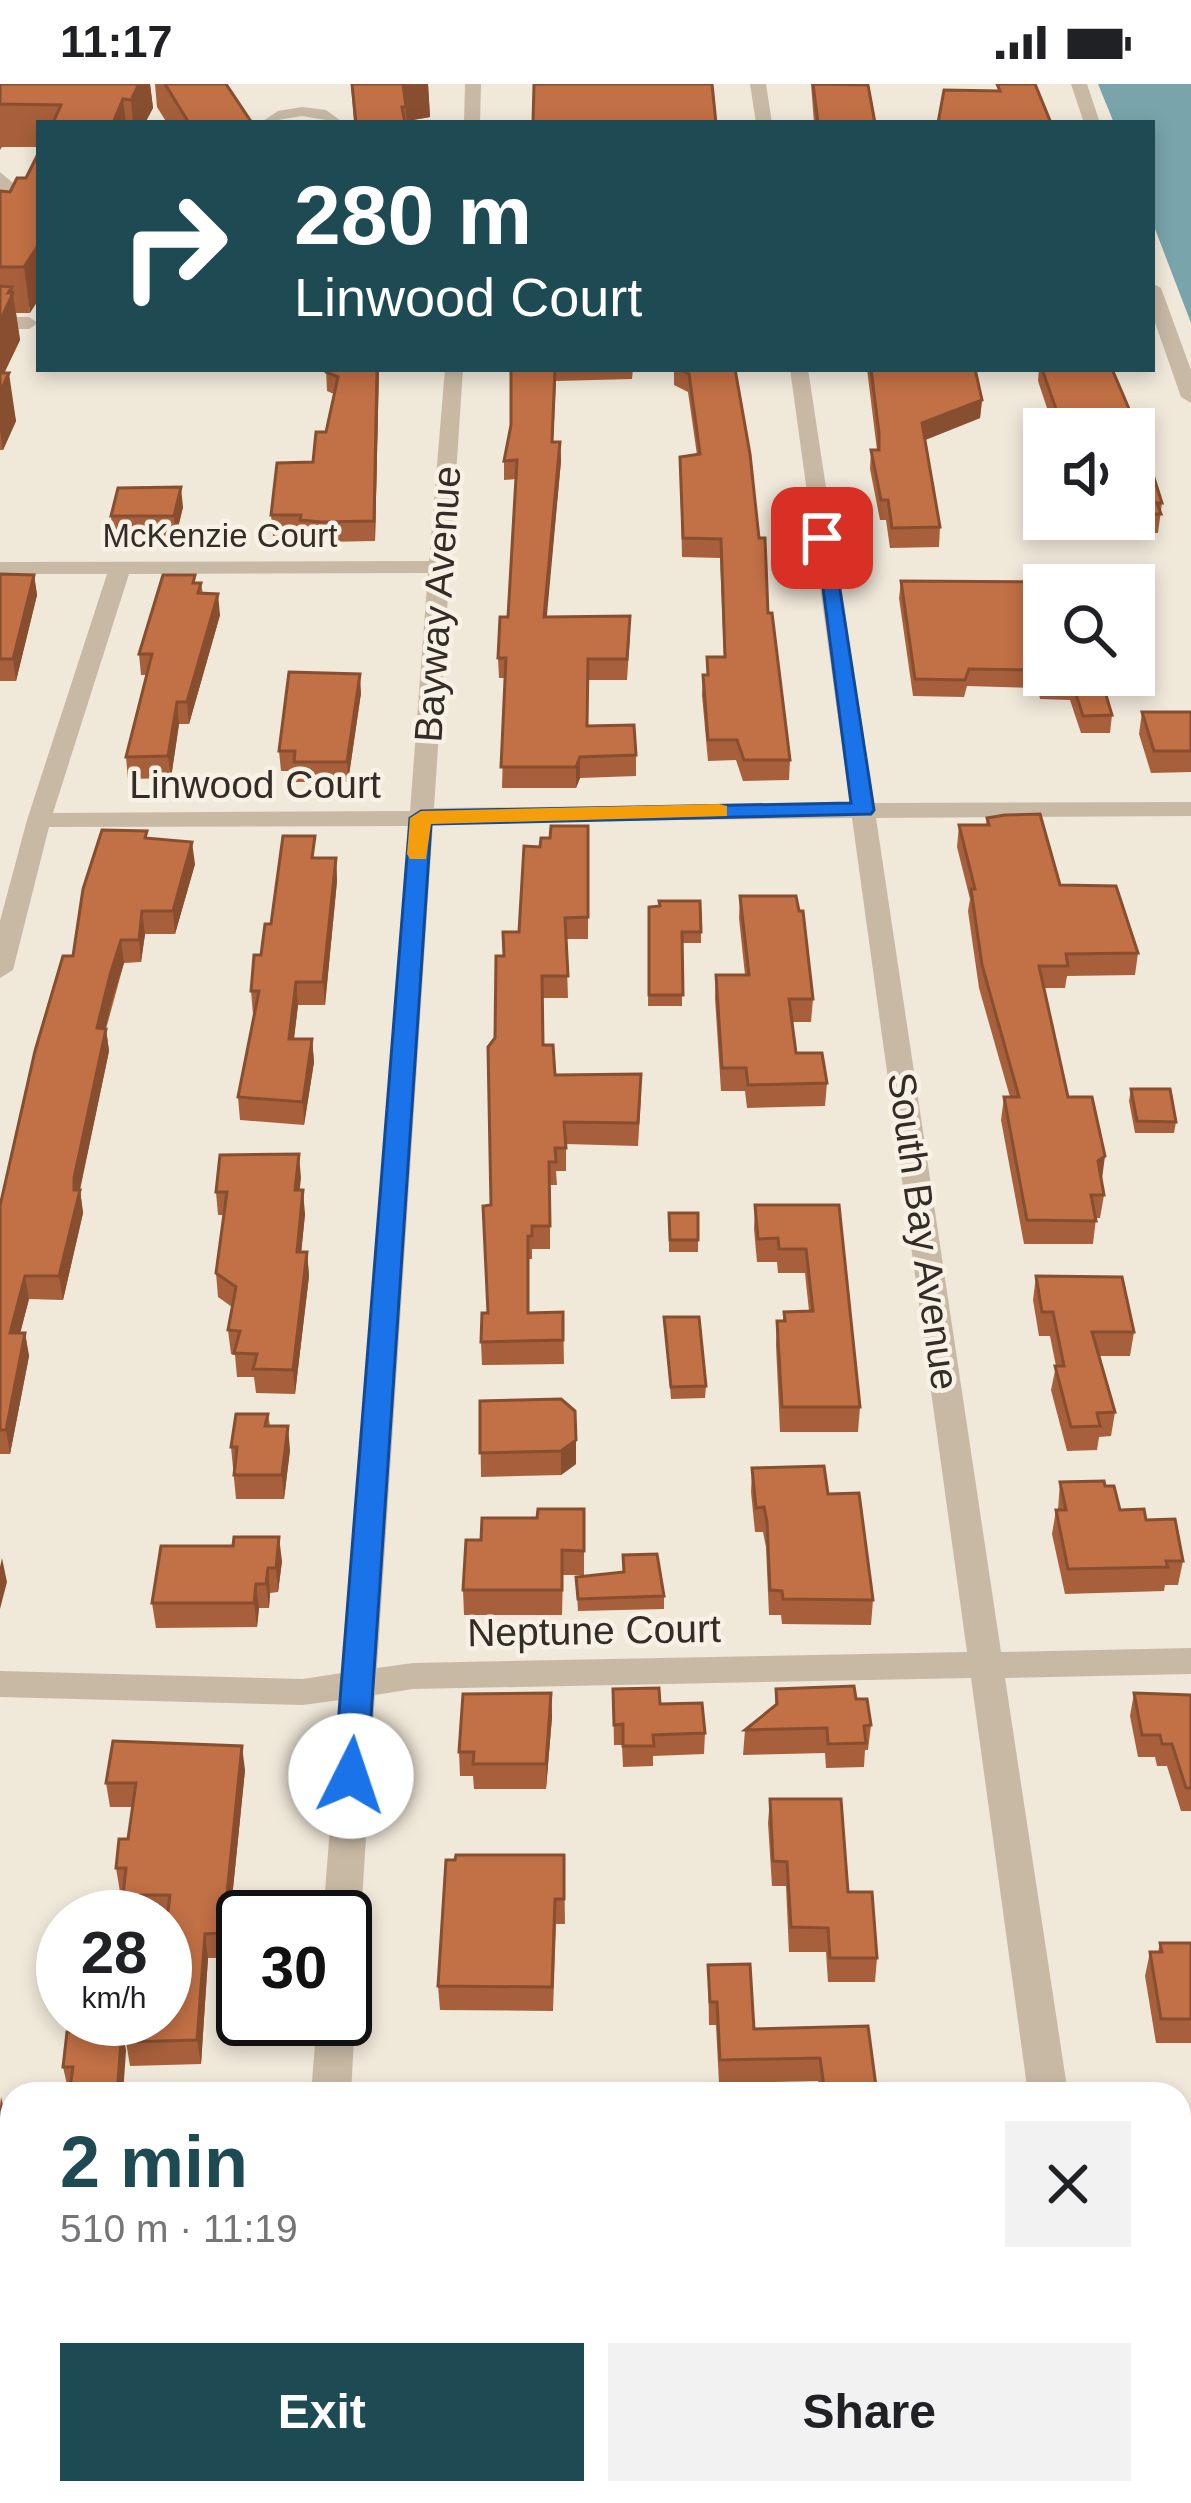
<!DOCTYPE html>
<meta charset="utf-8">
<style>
:root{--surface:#fff;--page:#f2f2f2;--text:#202124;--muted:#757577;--accent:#1d4a53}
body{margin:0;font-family:Helvetica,sans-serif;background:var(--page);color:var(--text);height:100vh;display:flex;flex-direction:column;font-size:45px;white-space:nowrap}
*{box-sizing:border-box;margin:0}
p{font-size:39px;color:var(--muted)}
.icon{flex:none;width:66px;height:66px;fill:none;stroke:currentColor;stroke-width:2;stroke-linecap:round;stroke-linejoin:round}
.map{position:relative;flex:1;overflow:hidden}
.sheet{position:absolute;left:0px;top:1998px;width:1191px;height:423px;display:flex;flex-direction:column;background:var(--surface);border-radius:36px 36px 0 0;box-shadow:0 6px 18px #0003}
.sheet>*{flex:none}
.top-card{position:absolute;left:36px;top:36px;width:1119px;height:252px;border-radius:0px;box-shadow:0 6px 18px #0003;background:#1d4a53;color:#fff;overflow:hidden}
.tools{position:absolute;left:1023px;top:324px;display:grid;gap:24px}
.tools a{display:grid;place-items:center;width:132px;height:132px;border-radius:0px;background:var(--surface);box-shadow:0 6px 18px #0003;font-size:60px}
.speed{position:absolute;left:36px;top:1806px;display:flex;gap:24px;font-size:60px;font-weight:700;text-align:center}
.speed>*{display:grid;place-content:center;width:156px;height:156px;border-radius:50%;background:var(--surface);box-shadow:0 6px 18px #0003;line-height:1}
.speed small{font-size:30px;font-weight:400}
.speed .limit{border:6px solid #111;border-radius:18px;background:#fff;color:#111}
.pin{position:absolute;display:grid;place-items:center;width:102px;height:102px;color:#fff;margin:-51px;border-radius:24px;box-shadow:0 6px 18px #0006}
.me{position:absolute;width:132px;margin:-66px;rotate:4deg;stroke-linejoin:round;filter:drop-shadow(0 0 9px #0008)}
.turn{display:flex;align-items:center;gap:42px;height:252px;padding:0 60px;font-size:54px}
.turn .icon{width:156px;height:156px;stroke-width:2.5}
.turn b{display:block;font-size:84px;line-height:102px}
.round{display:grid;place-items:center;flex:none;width:126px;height:126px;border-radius:0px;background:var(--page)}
.overview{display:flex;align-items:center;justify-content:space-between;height:204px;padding:0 60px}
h1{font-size:72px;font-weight:600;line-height:90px;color:var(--accent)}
.button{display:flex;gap:24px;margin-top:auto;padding:24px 60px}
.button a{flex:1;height:138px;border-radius:0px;background:var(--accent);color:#fff;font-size:48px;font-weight:600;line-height:138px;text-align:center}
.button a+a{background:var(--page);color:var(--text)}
.status{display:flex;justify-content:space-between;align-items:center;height:84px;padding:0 60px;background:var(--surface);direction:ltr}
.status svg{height:33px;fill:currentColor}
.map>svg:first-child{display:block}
</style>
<div class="status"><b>11:17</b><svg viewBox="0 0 49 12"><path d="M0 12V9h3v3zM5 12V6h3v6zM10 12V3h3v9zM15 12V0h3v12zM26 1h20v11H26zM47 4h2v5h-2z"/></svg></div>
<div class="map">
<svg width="1191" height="2419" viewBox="0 0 1191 2419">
<rect width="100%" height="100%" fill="#f0e8d9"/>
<path fill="#79a4ac" d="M1098,0h93v239l-39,-102v-98h-38z"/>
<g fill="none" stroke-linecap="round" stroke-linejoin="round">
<path fill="#c8b9a5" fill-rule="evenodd" d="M465,0h16l-1,39h-16z
M750,0h16l6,39h-16z
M1071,0h16l13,39h-16z
M302,23l24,3 18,13 -42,-7 -42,7 18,-12z
M0,88l19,16 -19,19z
M1152,199l9,5 30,82v33l-10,-6 -29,-83z
M0,233h29l9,6 -9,6h-29z
M445,285h18l-29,439 416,-4 -60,-435h18l66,434 317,-1v14l-315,2 125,834 190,-4v26l-186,4 63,416h-40l-57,-416 -558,11 -38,6 -14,222 -6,11 -10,3v-14h-22l17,-217 -37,5 -303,-8v-26l303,8 39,-6 67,-847 -360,1 -36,143 -13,8v-57l27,-101 80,-246h-107v-12l429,-1zM428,489l-18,238 -357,2 76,-239zM852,734l115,834 -554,11 -36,5 56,-845z
M345,1922l10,13 -4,75h-40l6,-75h28z
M284,2409h44v10h-44z
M1084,2409h44l2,10h-44z"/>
</g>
<path fill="#a7603b" d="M0,0h150l3,24 -8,15h-106v24h-37l-2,3z
M155,0h71l26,39h-85l-10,-16z
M351,0h77l2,33 -23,4v2h-53z
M811,0l57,1 7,38h-61z
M17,94l13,135h-14l4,27 -16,33 12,48 -13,29h-3v-259l10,1z
M326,285h53l-4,172 -52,1 -21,-1 -1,-6 -28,1 -2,-21 42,-53 13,-30 8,-38 -7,-3z
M511,285h122l-1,10 -76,2 -3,61h7l1,19 -15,156 84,19 -3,44h-39l-1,46 49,29v21l-56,2 -4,10h-74l3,-110h-6l-1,-20 10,-41 8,-138 -12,1v-19l7,-36z
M674,285h61l55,391 -1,20 -46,1 -7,-21 -28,1 -6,-66 1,-20h4v-18h17l-4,-99 -38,-1 -2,-100 17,-2 -9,-63 -14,-7z
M867,285h108l7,31 -2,18 -55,22 15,87 -1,20 -49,1 -4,-28h-6l-10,-51 1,-19h6z
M1039,285h73l50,134 -4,30h-52l-5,-14h33v-90h-80l-16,-48z
M183,423l-7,29 -63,1 -2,-21z
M0,490l34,1 3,20 -21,86h-16z
M901,497l199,94 12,40 -2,18h-29l-11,-33 -30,-1 -2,-11 -71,-2 -3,11 -51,-1 -14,-98z
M196,499h5l2,11 17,21 -31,109h-10l-8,54 -43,1 -2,-22 20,-82h-5l-2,-21z
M361,609l-13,89h-53l-1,-11h-13l-2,-20z
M1142,628h49v60l-40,1 -12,-39z
M987,734l151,135 -3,22 -68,1 -2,12h-21l24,109 33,82 3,16 -4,23h-4l-3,26h-69l-23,-124 3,-23h6l-31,-109 -11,-77 2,-12 -13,-52 2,-22h27z
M588,742v113h-22l2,59h-26l1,47 12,30 86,21 -3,50 -72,-2v27h-10l1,14h-7v64h-18v10h-4v54l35,-1 1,52 -82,1 -1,-23 7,-29 7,-275 9,-82 15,-24 21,-85 10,-9z
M148,754l47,26 -20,70h-30l-4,28 -17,1 -18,66 3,22 -29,139 3,23 -20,87 -34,-1 -9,34h5l4,23 -19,98h-10v-248l73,-250z
M316,774h20l1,23 -12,124h-27l-4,34h18l2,23 -10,63 -64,-5 -2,-23 17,-83h-2l-2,-23 20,-67z
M740,812l73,103 -2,23h-19l4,31 31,30 -2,23 -78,2 -2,-17h-24l-6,-93 1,-23h29l-6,-57z
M649,823l52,25v11h-19v63h-34z
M1131,1005l45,33 -2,11h-39l-6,-32z
M299,1070v36l6,24 -4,38h6l2,24 -14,118 -39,-1 -2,-16h-17l-2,-22 -4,-1 -3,-24 4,-23 -14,-10 -2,-24 8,-58h-6l-2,-23z
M755,1121h84l21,202 -2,25h-78l-4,-87 1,-24h6l1,-9 25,-1 -4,-38h-27l-1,-11h-20l-3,-33z
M669,1129h29v39h-29z
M1036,1192l98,56 -4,24h-31l16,56 -4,24 -12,1 -2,13 -30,1 -16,-61 5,-24 -6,-30h-11l-6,-36z
M664,1233l42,69 -1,12 -34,1z
M561,1315l15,65 -15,11 -80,2 -1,-76z
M268,1330l2,12 20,24 -6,49h-48l-5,-52z
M752,1384l76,26 45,106 -2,25 -89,-1 -1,-9h-12l-3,-68 -3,-15h-8l-4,-40z
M1060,1398l45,4 15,24 26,10 37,41 -5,24h-13l-1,6 -99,3 -13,-60 4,-24h2z
M584,1425v66h-21l-1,40h-98l-1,-25 18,-50 56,-22z
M282,1477l-4,31 -8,1 -1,15h-10l-2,19 -101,1 -4,-25z
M576,1493l88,19v13l-86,2z
M613,1605l47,15 45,29 -1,21 -51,2v10l-30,1 -1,-22h-8z
M776,1605l80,10 15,26 -3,25h-3l-1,17 -38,1 -1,-15 -82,2 2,-25 30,-24z
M551,1609l1,24 -6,72h-72l-1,-13h-13l-1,-24z
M1134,1609l57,2v116h-10l-14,-45h-10l-2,-9h-17l-8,-41z
M245,1686l-19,188h-18l-7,106 -71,2 -4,-24 39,-23 2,-100 -2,-2h-39l-3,-25h-3l-4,-24 12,-29 5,-32h-23l-4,-24z
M770,1715l78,93 29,66 -2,24h-47l-2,-30h-37l-3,-66h-14l-4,-63z
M564,1771l1,69h-9l-3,87 -113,-1 -2,-24z
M1160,1859h31v100h-35l-11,-67 5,-24h8z
M708,1881l46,64 114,-3 9,68h-57l-2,-13 -99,2 -3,-58h-7z
M122,1945l4,22 -58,38 -5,-22z
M1183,2061h8v91l-12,-60v-13z
M0,2336l12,73h159l-1,10h-170z"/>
<path fill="#884e30" d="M139,0h11l3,24 -8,15h-12l-2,-23z
M402,0h26l2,33 -23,4z
M123,15l3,24h-13z
M39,160v55l-9,14 -6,-46z
M12,203l8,53 -20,42v-61l8,-28z
M377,285h2l-4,172 -1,-20z
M9,289l7,48 -13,29 -3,-20v-38z
M982,316l-2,18 -60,24 2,-19z
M560,358l1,19 -16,176 -1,-20z
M181,403l2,20 -7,29 -2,-20z
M34,491l3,20 -21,86 -3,-22z
M218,510l2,21 -31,109 -2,-22z
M360,590l1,19 -13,89 -1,-20z
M177,618l2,22 -8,54 -3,-22z
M580,673v21l-4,10v-21z
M192,758l3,22 -20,70 -2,-23z
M336,774l1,23 -12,124 -2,-23z
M142,827l3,23 -4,28 -2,-22z
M121,856l3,23 -11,34 -13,54 -3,-23 13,-53z
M296,898l2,23 -7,57 -2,-23z
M106,945l3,22 -30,142 1,-3 3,23 -20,87 -4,-24 15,-98z
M312,955l2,23 -10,63 -1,-23z
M299,1070l2,24 -4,36 -2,-24z
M1105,1072l-3,23 -4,-18z
M303,1106l2,24 -6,62 -2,-24z
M307,1168l2,24 -14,118 -2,-24z
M25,1192l4,23 -15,58 -4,-24z
M25,1249l4,23 -19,98 -4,-24z
M288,1342l2,24 -6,49 -2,-24z
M576,1356v24l-15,11v-24z
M279,1453l3,24 -4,31 -2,-24z
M2,1474l5,24 -7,27v-42z
M268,1484l2,25 -1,15 -3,-24z
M256,1500l3,24 -2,19 -3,-24z
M551,1609l1,24 -6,72v-25z
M242,1662l3,24 -19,188 -3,-25z
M205,1850l3,24 -7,106 -4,-24z
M122,1945l4,22 -3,43h-6z
M1,2013l3,12 -4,34v-36z
M164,2409h7l-1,10h-6z"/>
<path fill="#c27045" stroke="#884e30" stroke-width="3" d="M0,0h139l-8,16 -8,-1 -10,24h-60l8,-18 -61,-1z
M165,0h61l26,39h-63z
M352,0h51l3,23h-4l3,16h-49z
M534,0h178l4,39h-183z
M813,0l55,1 7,38h-57z
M997,0h38l16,39h-113l6,-33 56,1z
M39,68v92l-15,23h-24v-76l10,1 7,-14h9z
M0,202l12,1 -4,6h5l-13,28z
M326,285h51l-3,152 -53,1 -21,-2 1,-5h-30l6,-52 36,-1 3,-30h10l12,-55 -12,-5z
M511,285h44l-3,73h8l-16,175 86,-1 -3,43h-39l-1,67 47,-1 2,30 -56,2 -4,10h-75l5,-109h-8l2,-41h8l9,-157 -13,1 7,-36z
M679,285h56l15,85 9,84h6l3,75h4l18,147h-46l-7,-20h-29l-5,-65h5l-1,-18h18l-4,-118 -38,-1 -3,-81 20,-3 -11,-80z
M871,285h104l7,31 -60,23 18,104 -48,1 -4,-28h-7l-10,-50h8v-17z
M1042,285h70l29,68 21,66h-5l4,11h-27v-85h-71z
M0,289h9l-9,19z
M181,403l-7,29h-63l7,-28z
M0,490l34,1 -21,84h-13z
M163,491h32l-2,8h8l-3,10 20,1 -31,108h-10l-9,54 -42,1 26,-103h-13z
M901,497l171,1 1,3h-29v90h56l12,40 -29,1 -11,-34h-30l-2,-12 -71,-1 -4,11 -50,-1z
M289,588l71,2 -13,88h-53l1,-11h-16z
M1142,628h49v39h-37z
M1040,730l20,71 56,1 22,67 -72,1 2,12h-29l29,131h24l13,59 -7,5 6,34h-13l5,26 -69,-1 -23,-123h15l-37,-132 -11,-76h4l-16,-64h30l-2,-7 18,-3z
M551,742h37v91l-23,1 3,58h-26l1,69h10l2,30 86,-1 -3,49 -74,-1 2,26h-11l1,14h-7l1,64h-18v10h-4v77l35,-1v28l-82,2 1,-29h6l-5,-107 8,-1 -3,-158 7,-9 1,-82h8l-1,-24h16l5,-86 16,1 1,-9h9z
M102,746l45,1 -2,7 47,4 -19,69h-31l-3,29h-18l-11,35 -13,53 9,1 -32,149v12h6l-21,86h-34l-15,57h15l-19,97h-6v-224l35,-155 28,-95h10l10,-67z
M283,752h32l-3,22h24l-13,124h-27l-7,57h23l-9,63 -65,-5 21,-106h-8l3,-36h7l4,-31h6z
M740,812h56l3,15h4l10,88h-24l7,54h26l5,30 -79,2 -2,-17h-24l-6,-93h33z
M659,817h41l1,31h-19l1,63h-34v-88l11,-1z
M1131,1005h39l6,33 -39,-1z
M299,1070l-4,36h8l-6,62h10l-14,118 -40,-1 4,-15 -23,-1 6,-22 -12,-1 8,-43 -20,-14 11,-81h-11l4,-37z
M755,1121h84l21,202h-78l-5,-86h8l-1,-9 29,-1 -7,-62h-27l-1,-11 -20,1z
M669,1129h29v27h-28z
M1036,1192l86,1 12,55h-42l23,80 -18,1 3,13 -29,1 -16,-61h9l-11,-54h-11z
M664,1233h35l7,69 -35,1z
M561,1315l14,12 1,29 -15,11 -81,2v-52z
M236,1330h32l-3,12h23l-6,49h-48l3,-28h-6z
M824,1382l4,28 31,-1 14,107 -90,-1 -1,-8 -12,-1 -3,-68 -3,-15 -8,1 -4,-40z
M1104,1397l1,5h9l6,24 24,-1 2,11 29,-1 8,42h-17l2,6 -100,2 -12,-59h10l-6,-28z
M538,1425h46v42l-22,-1v40h-99l3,-50h15l1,-22h55z
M234,1453h45l-3,31h-8l-2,16h-10l-2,19h-102l9,-57h72z
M657,1470l7,42 -86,3 -2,-22 48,-5 -1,-17z
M854,1602l2,13h11l4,26 -7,1 2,17 -38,1 -1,-16 -82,2 32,-26 -1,-15z
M659,1604l1,16 42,-1 3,30 -52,2 1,11h-31v-22l-9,1 -1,-36z
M551,1609l-5,71h-73l1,-12h-15l4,-58z
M1134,1609l57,2v93h-5l-14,-44h-10l-2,-9h-18z
M113,1657l129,5 -19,187 -18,1 -8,106 -71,2 2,-23h37v-84l5,-40h-47l3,-27h-10l3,-29h9l8,-56h-30z
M770,1715h71l7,93h24l5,66h-47l-2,-30 -37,-1 -4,-65 -14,-1z
M456,1771h108v44h-9l-3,88 -114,-1 8,-126h9z
M1160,1859h31v76h-30l-11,-67h12z
M750,1880l4,65 114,-3 9,68h-52l-5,-36 -100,2 -3,-58h-7l-2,-37z
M122,1945l-5,65h-48l4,-27h-10l4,-35z
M1183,2061h8v39z
M0,2336h12v73h152v10h-35l1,-9 -130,3z
M442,2409h147v10h-147z
M700,2409h50v10h-49z
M811,2409h154l1,10h-154z"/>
<path fill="#1a73e8" stroke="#114b97" stroke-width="3" d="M816,450l16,4 42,272 -3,4 -440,10 -64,952 -5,9 -11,4 -12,-4 -5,-9 76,-958 11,-7 430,-8z"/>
<path fill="#f59e0b" d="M719,720l8,2v10l-296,8 -5,35h-16l-3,-5 3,-36 11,-7z"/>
<g text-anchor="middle" stroke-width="9" stroke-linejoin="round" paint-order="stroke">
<g font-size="33" fill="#342c26" stroke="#f8f1e5">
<text x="220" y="463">McKenzie Court</text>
</g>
<g font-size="39" fill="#342c26" stroke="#f8f1e5">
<text transform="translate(437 520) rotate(-86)" y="14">Bayway Avenue</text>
<text x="255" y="714">Linwood Court</text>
<text transform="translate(924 1147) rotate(82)" y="14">South Bay Avenue</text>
<text transform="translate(594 1546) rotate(-1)" y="14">Neptune Court</text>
</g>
</g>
</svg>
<div class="tools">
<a><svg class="icon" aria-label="sound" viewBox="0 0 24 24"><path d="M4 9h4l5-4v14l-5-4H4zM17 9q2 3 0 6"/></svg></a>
<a><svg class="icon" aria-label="search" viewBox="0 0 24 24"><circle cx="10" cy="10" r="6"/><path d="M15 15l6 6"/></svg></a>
</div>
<div class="speed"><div>28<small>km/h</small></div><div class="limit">30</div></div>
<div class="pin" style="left:822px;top:454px;background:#d93025"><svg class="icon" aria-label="arrive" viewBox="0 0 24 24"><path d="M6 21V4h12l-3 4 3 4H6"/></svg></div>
<svg class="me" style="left:351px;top:1692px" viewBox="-20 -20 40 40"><circle r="19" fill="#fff"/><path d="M0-13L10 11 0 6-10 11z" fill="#1a73e8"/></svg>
<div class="top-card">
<div class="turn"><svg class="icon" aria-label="right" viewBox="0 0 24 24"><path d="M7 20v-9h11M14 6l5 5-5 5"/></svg><div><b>280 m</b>Linwood Court</div></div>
</div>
<section class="sheet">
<div class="overview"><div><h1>2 min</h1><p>510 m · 11:19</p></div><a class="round"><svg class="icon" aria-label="close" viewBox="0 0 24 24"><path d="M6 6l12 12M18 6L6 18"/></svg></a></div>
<div class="button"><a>Exit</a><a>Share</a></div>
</section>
</div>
